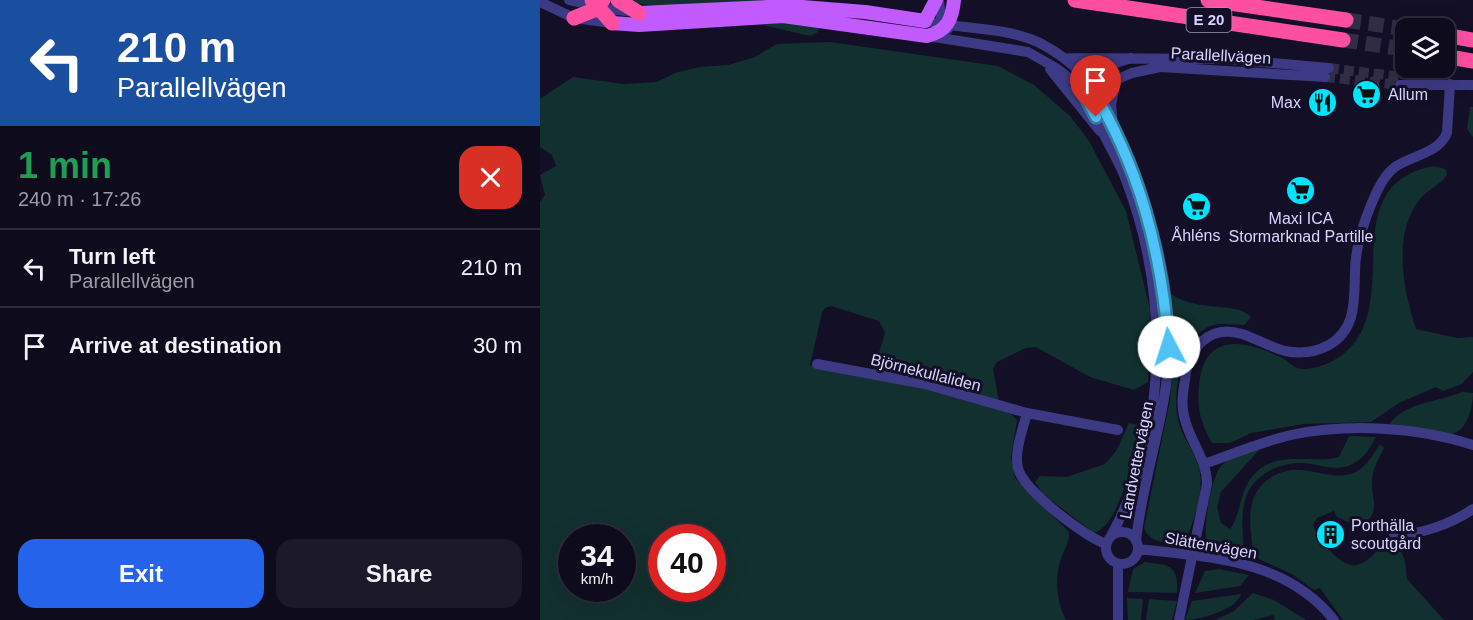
<!DOCTYPE html>
<meta charset="utf-8">
<style>
:root{--surface:#0e0b1c;--page:#1c1929;--text:#f1f3f6;--muted:#9b9ba3;--line:#2e2b3b;--accent:#2563eb}
body{margin:0;font-family:Arial,sans-serif;background:var(--page);color:var(--text);height:100vh;display:flex;flex-direction:column;font-size:22px;white-space:nowrap}
*{box-sizing:border-box;margin:0}
p{font-size:20px;color:var(--muted)}
.icon{flex:none;width:33px;height:33px;fill:none;stroke:currentColor;stroke-width:2;stroke-linecap:round;stroke-linejoin:round}
.map{position:relative;flex:1;overflow:hidden}
.panel{display:flex;flex-direction:column;background:var(--surface);width:540px}
.panel>*{flex:none}
.hud{background:#1a4fa0;color:#fff;overflow:hidden}
.fabs{position:absolute;left:855px;top:18px;display:grid;gap:12px}
.fabs a{display:grid;place-items:center;width:60px;height:60px;border-radius:12px;background:var(--surface);box-shadow:0 6px 24px #0002,0 0 0 2px var(--line);font-size:30px}
.speed{position:absolute;left:18px;top:524px;display:flex;gap:12px;font-size:30px;font-weight:700;text-align:center}
.speed>*{display:grid;place-content:center;width:78px;height:78px;border-radius:50%;background:var(--surface);box-shadow:0 6px 24px #0002,0 0 0 2px var(--line);line-height:1}
.speed small{font-size:15px;font-weight:400}
.speed .limit{border:9px solid #d22;background:#fff;color:#111}
.pin{position:absolute;display:grid;place-items:center;width:51px;height:51px;color:#fff;margin:-62px -26px;border-radius:50% 50% 50% 0;rotate:-45deg;box-shadow:0 0 6px #0007}
.pin .icon{rotate:45deg}
.me{position:absolute;width:66px;margin:-33px;rotate:355deg;stroke-linejoin:round;filter:drop-shadow(0 0 4px #0008)}
.turn{display:flex;align-items:center;gap:21px;height:126px;padding:0 18px;font-size:27px}
.turn .icon{width:78px;height:78px;stroke-width:2.5}
.turn b{display:block;font-size:42px;line-height:51px}
.round{display:grid;place-items:center;flex:none;width:63px;height:63px;border-radius:18px;background:var(--page)}
.head{display:flex;align-items:center;justify-content:space-between;height:102px;padding:0 18px}
h1{font-size:36px;font-weight:700;line-height:45px;color:#1e9e55}
.primary-button{display:flex;gap:12px;margin-top:auto;padding:12px 18px}
.primary-button a{flex:1;height:69px;border-radius:18px;background:var(--accent);color:#fff;font-size:24px;font-weight:700;line-height:69px;text-align:center}
.primary-button a+a{background:var(--page);color:var(--text)}
ul{padding:0;list-style:none}
li{display:flex;align-items:center;gap:18px;height:78px;padding:0 18px;border-top:2px solid var(--line)}
li div{flex:1}
li b{display:block;font-size:22px}
li em{font-style:normal}
main{display:flex;flex:1;min-height:0}
.map>svg:first-child{display:block}
</style>
<main>
<section class="panel">
<div class="hud">
<div class="turn"><svg class="icon" aria-label="left" viewBox="0 0 24 24"><path d="M17 20v-9H6M10 6l-5 5 5 5"/></svg><div><b>210 m</b>Parallellvägen</div></div>
</div>
<div class="head"><div><h1>1 min</h1><p>240 m · 17:26</p></div><a class="round" style="background:#d93025;color:#fff"><svg class="icon" aria-label="close" viewBox="0 0 24 24"><path d="M6 6l12 12M18 6L6 18"/></svg></a></div>
<ul>
<li><svg class="icon" aria-label="left" viewBox="0 0 24 24"><path d="M17 20v-9H6M10 6l-5 5 5 5"/></svg><div><b>Turn left</b><p>Parallellvägen</p></div><em>210 m</em></li>
<li><svg class="icon" aria-label="arrive" viewBox="0 0 24 24"><path d="M6 21V4h12l-3 4 3 4H6"/></svg><div><b>Arrive at destination</b></div><em>30 m</em></li>
</ul>
<div class="primary-button"><a>Exit</a><a>Share</a></div>
</section>
<div class="map">
<svg width="933" height="620" viewBox="0 0 933 620">
<rect width="100%" height="100%" fill="#130f26"/>
<path fill="#12302f" fill-rule="evenodd" d="M86,0h141c-35,3 -110,12 -141,0z
M227,22h31l22,4 -2,6 -8,4 -48,-11z
M290,42l168,24 36,19 36,31 19,25 37,70 24,98 -2,73 -14,8 -44,-13 -54,-30 -10,1 -29,14 -4,7 6,33 18,18 -6,37 4,21 54,54c1,10 -5,17 -8,27 -7,18 -4,44 5,61h-526v-418l5,-7 -5,-20 16,-9 -4,-11 -12,-8v-48l33,-22 51,7 33,-2 18,-9 24,-6 29,-2 27,-8 22,-13zM291,306l48,15 6,12 -10,33 -7,11 -58,-12 12,-52 3,-5zM32,537h50v51h-50zM122,537h50v51h-50z
M930,107h3v30l-6,-8z
M893,166l13,3 1,6c-6,10 -19,14 -27,24 -28,35 -17,90 -4,130l41,9 16,-1v35l-11,12 -19,7 -7,-4 -37,16 -28,19 -67,2 -53,9 -21,10h-18c-13,-22 -16,-40 -12,-65 8,-47 49,-36 80,-21 9,4 13,12 24,12 12,0 29,-7 38,-14 65,-50 -11,-168 91,-189z
M631,294c28,19 63,7 79,22v3l-6,6c-13,0 -24,-3 -36,2 -28,14 -38,73 -28,100 6,16 17,28 20,46 3,21 -5,43 -12,62 -12,11 -39,10 -44,-7l26,-128 5,-66z
M922,392l11,1c0,14 -6,39 -22,41l-63,-8c17,-25 49,-23 74,-34z
M589,423l8,2 3,9c-8,24 -20,91 -46,99l-51,-39 -8,-12 5,-6 26,1 39,-13 11,-13z
M809,436l27,1c-7,12 -13,24 -28,29 -15,5 -30,-2 -45,-3 -26,-1 -54,14 -59,41 -3,16 -1,34 0,51 -10,-3 -29,-5 -36,-13 -7,-9 4,-67 13,-76 9,-10 27,-13 39,-17l-39,43 -4,15 4,16 9,6c9,-11 10,-34 19,-48 22,-34 59,-16 90,-24z
M840,444l4,4c-4,9 -12,21 -12,32 -2,20 12,32 -13,47l-22,-10 -3,-6 -17,7 -4,7c5,14 27,43 44,40 10,-2 23,-17 30,-24l11,2 7,18 2,18 37,41h-101l-23,-32 -6,2 -22,-16 -38,-17c-4,-30 -12,-65 21,-82 8,-4 18,-6 27,-5 18,2 37,10 54,2 11,-6 18,-19 24,-28z
M605,562c24,3 34,3 32,31l-49,-1 5,-23z
M679,569l30,6 -9,11 -45,7 10,-22z
M713,593l21,7 32,20h-31l-2,-5 -20,5h-38l19,-9z
M701,594c-3,15 -41,26 -56,26l7,-19z
M587,598l16,1 -2,21h-13z
M609,599l28,2 -5,19h-26z"/>
<g fill="none" stroke-linecap="round" stroke-linejoin="round">
<path stroke="#312d47" stroke-width="10" stroke-dasharray="10 5" stroke-linecap="butt" d="M789,68l72,9
M785,77l75,8"/>
<path stroke="#312d47" stroke-width="15" stroke-dasharray="15 8" stroke-linecap="butt" d="M806,20l60,9
M803,40l61,9"/>
<path stroke="#3d3a85" stroke-width="10" d="M29,0l38,9 29,3
M399,0l2,17 7,12
M0,2l34,16 38,5
M385,21c38,9 79,5 115,22 15,8 29,17 40,30 13,15 21,33 30,50 38,73 65,161 58,244 -5,59 -26,115 -32,174
M388,36l100,16 28,16 24,18 12,4 40,-17 28,-6 165,10
M525,58l164,1 100,9
M510,69l50,62
M860,85h73
M573,124l-2,-19 5,-25
M277,364l108,20 102,29 91,17
M487,413c-4,16 -13,38 -9,55 5,22 67,69 88,76
M664,464c29,-10 57,-22 87,-29 57,-12 127,-8 182,10
M566 548a16 16 0 1 1 32 0a16 16 0 1 1-32 0Z
M854,535c26,0 57,-11 79,-26
M571,536c59,-109 58,-247 13,-361 -8,-21 -39,-70 -39,-86l19,-22 27,-9
M598,549c71,8 148,10 196,71
M578,564v56
M639,620l28,-136c0,-26 -18,-43 -23,-68 -3,-12 -1,-24 1,-36 3,-32 24,-56 57,-46 15,5 28,13 43,17 15,3 31,1 44,-6 28,-16 25,-46 26,-73 0,-18 5,-37 11,-54 6,-16 15,-41 29,-51 17,-12 43,-13 52,-34l3,-49"/>
<path stroke="#c25bff" stroke-width="14" d="M99,13l151,-7 75,6 60,9 11,-21
M72,23l27,2 144,-9 144,20c20,-5 25,-16 27,-36"/>
<path stroke="#ff4fa3" stroke-width="15" d="M52,0l20,23
M78,0l21,13
M535,0l268,40
M668,0l138,20
M34,18l20,-8 9,-10
M904,35l29,5
M864,49h2
M904,56l29,5"/>
</g>
<g fill="none" stroke-linecap="round" stroke-linejoin="round">
<defs>
<path id="route" d="M556,117l-11,-21 4,-12c51,83 72,166 80,263"/>
</defs>
<use href="#route" stroke="#337fa1" stroke-width="15"/>
<use href="#route" stroke="#4fc3f7" stroke-width="10"/>
</g>
<defs>
<symbol id="supermarket-disc" viewBox="-11 -11 22 22"><circle r="9.5" fill="#00e5ff" stroke="#130f26"/><path d="M-6-5.5h2.5l.6 2H6L4.5 2H-2.5L-4.4-4H-6ZM-1.5 3.2a1.3 1.3 0 1 0 .1 0ZM3 3.2a1.3 1.3 0 1 0 .1 0Z" fill="#111"/></symbol>
<symbol id="restaurant-disc" viewBox="-11 -11 22 22"><circle r="9.5" fill="#00e5ff" stroke="#130f26"/><path d="M-5-6h1v4h1v-4h1v4h1v-4h1v5L-1.5 .5V6h-2V.5L-5-1ZM5-6V6H3V1.5H1.5Q1.5-4 5-6Z" fill="#111"/></symbol>
<symbol id="building-disc" viewBox="-11 -11 22 22"><circle r="9.5" fill="#00e5ff" stroke="#130f26"/><path d="M-4-6H4V6H1V3H-1V6H-4ZM-2.5-4.3h1.7v1.8h-1.7ZM.8-4.3h1.7v1.8H.8ZM-2.5-1h1.7V.8h-1.7ZM.8-1h1.7V.8H.8Z" fill="#111"/></symbol>
</defs>
<g fill-rule="evenodd">
<use href="#supermarket-disc" x="810" y="78" width="33" height="33"/>
<use href="#restaurant-disc" x="766" y="86" width="33" height="33"/>
<use href="#supermarket-disc" x="744" y="174" width="33" height="33"/>
<use href="#supermarket-disc" x="640" y="190" width="33" height="33"/>
<use href="#building-disc" x="774" y="518" width="33" height="33"/>
</g>
<g text-anchor="middle" stroke-width="6" stroke-linejoin="round" paint-order="stroke">
<rect fill="#130f26" stroke="#9e99be" stroke-width="1.5" x="646.5" y="8" width="45" height="24" rx="4.5"/>
<g font-size="15" font-weight="bold" fill="#d9d4ff">
<text x="669" y="25">E 20</text>
</g>
<g font-size="16" fill="#d9d4ff" stroke="#130f26">
<text transform="translate(681 55) rotate(3)" y="6">Parallellvägen</text>
<text transform="translate(386 372) rotate(14)" y="6">Björnekullaliden</text>
<text transform="translate(596 460) rotate(-79)" y="6">Landvettervägen</text>
<text transform="translate(671 545) rotate(10)" y="6">Slättenvägen</text>
</g>
<g font-size="16" fill="#d9d4ff" stroke="#130f26" text-anchor="start">
<text x="848" y="100">Allum</text>
<text x="761" y="108" text-anchor="end">Max</text>
<text x="761" y="224" text-anchor="middle">Maxi ICA<tspan x="761" dy="18">Stormarknad Partille</tspan></text>
<text x="656" y="241" text-anchor="middle">Åhléns</text>
<text x="811" y="531">Porthälla<tspan x="811" dy="18">scoutgård</tspan></text>
</g>
</g>
</svg>
<div class="fabs">
<a><svg class="icon" aria-label="layers" viewBox="0 0 24 24"><path d="M12 4l9 5-9 5-9-5zM3 14l9 5 9-5"/></svg></a>
</div>
<div class="speed"><div>34<small>km/h</small></div><div class="limit">40</div></div>
<div class="pin" style="left:556px;top:117px;background:#d93025"><svg class="icon" aria-label="arrive" viewBox="0 0 24 24"><path d="M6 21V4h12l-3 4 3 4H6"/></svg></div>
<svg class="me" style="left:629px;top:347px" viewBox="-20 -20 40 40"><circle r="19" fill="#fff"/><path d="M0-13L10 11 0 6-10 11z" fill="#4fc3f7"/></svg>
</div>
</main>
